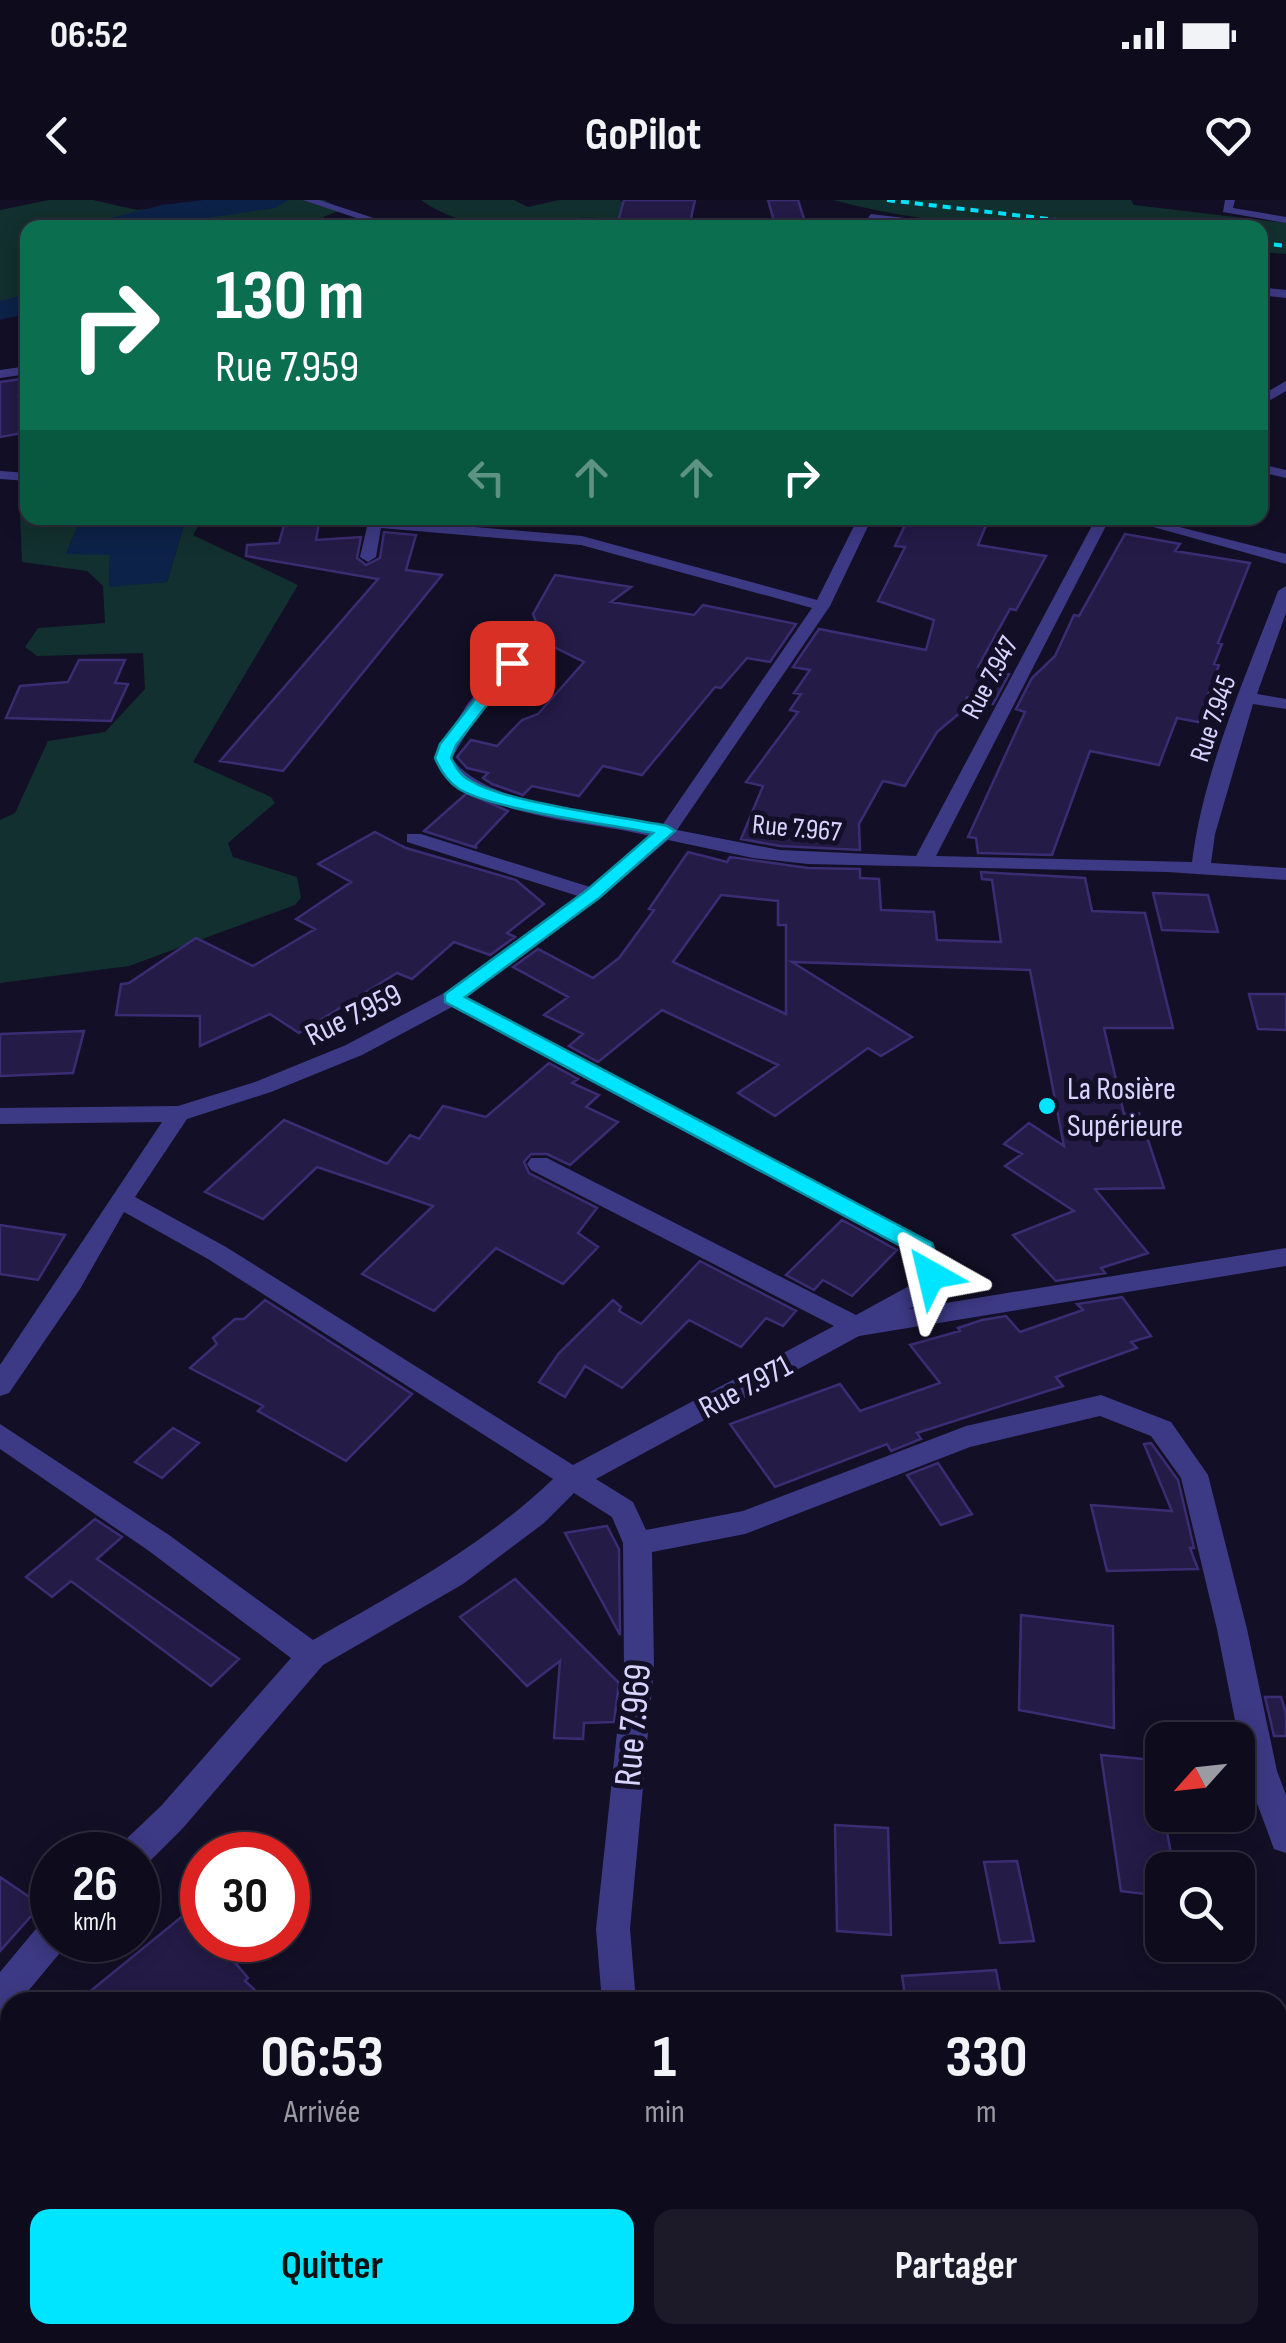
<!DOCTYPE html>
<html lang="fr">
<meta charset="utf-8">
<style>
:root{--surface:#0e0b1c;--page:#1c1929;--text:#f1f3f6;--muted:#9b9ba3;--line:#2e2b3b;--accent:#00e5ff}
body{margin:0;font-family:"Sofia Sans Condensed",sans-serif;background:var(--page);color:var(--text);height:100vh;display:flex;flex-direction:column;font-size:38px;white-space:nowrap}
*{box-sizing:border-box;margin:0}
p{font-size:32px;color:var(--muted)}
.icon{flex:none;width:55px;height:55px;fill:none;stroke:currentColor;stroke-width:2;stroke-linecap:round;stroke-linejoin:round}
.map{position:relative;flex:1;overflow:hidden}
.side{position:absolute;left:0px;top:1792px;width:1288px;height:352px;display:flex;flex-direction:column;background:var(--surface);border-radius:30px 30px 0 0;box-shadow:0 5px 25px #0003,0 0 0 2px var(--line)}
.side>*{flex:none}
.top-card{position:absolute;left:20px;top:20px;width:1248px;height:305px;border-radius:20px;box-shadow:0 5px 25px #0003,0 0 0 2px var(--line);background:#0b6e4f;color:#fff;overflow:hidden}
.needle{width:65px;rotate:243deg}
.buttons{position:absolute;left:1145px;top:1522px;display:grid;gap:20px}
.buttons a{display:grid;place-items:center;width:110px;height:110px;border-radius:20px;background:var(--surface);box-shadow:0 5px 25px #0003,0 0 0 2px var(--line);font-size:50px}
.speed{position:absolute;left:30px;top:1632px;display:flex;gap:20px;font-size:50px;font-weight:700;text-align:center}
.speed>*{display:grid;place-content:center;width:130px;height:130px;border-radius:50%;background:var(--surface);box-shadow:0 5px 25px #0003,0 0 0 2px var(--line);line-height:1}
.speed small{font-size:25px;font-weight:400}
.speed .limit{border:15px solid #d22;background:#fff;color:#111}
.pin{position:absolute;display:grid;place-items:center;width:85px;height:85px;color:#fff;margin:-42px;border-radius:20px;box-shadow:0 5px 15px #0006}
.me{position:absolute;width:110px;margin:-55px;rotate:323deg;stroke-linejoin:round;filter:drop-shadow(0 0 8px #0008)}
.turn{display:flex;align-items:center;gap:35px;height:210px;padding:0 30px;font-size:45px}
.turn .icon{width:130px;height:130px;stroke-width:2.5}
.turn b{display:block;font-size:70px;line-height:85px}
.lanes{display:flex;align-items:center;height:95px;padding:0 30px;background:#0003;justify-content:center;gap:50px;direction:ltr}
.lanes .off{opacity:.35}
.eta{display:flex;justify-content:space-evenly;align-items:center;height:170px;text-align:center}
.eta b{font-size:60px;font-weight:700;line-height:70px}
.button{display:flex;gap:20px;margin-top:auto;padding:20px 30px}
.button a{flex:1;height:115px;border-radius:20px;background:var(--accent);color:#111;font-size:40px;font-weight:700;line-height:115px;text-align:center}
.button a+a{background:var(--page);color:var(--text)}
.status{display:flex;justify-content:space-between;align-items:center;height:70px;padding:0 50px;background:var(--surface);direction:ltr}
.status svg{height:28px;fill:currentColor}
header{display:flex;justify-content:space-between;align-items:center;height:130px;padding:0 30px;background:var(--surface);font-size:45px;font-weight:700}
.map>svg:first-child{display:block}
</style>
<div class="status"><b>06:52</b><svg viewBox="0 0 49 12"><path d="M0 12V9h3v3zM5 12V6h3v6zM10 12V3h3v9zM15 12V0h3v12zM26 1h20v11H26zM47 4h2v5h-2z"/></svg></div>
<header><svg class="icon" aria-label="back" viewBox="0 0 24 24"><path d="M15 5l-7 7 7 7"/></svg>GoPilot<svg class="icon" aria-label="heart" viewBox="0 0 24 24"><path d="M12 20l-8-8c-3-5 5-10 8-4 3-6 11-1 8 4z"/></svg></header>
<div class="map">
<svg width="1286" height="2143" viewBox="0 0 1286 2143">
<rect width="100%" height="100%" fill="#130f26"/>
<path fill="#12302f" d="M49,0h44l44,10 101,-10h86l18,10 -19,7 10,10 -305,1 -1,83 -27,6v-107z
M421,0h93l14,7 31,-7h61l13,15c-19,6 -35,2 -54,3 -59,2 -104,20 -158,-18z
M833,0h298l3,5 152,18v31l-26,-2v-24c-142,0 -288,10 -427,-28z
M27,310l1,8h53l-15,36h44l-1,32 58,-4 19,-64h30l-16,5 -7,12 105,50 -105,177 78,35 4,6 -47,40 5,14 64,20 4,21 -6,7 -166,61 -129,17v-163l15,-7 33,-72 57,-9 40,-43 -2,-36 -106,3 -12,-9 13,-19 67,-5 -2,-37 -16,-15 -65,-9 -2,-48z"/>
<path fill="#0c2248" d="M81,318h105l-19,64 -58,5 1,-32 -44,-1z"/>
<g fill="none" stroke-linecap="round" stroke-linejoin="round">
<path fill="#0c2248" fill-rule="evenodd" d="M203,0h86l-14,8 -135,20h-49l4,-6 67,-17z
M28,94v19l-28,7v-19z"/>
</g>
<path fill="#241b47" stroke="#3b2d73" stroke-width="2.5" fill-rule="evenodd" d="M624,0h71l-6,28h-73z
M768,0h30l9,28h-31z
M28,178v17l-9,2 9,12v23l-28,5v-55z
M286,318h34l-4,22 45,-3 -4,21 9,7 14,-7 4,-26 32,3 -10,35 36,5 -159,196 -63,-10 158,-182 -132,-23 1,-11 32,-2z
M989,318l-11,27 68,11 -30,54 -6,-1 -32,58 31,7 -16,30 -26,-7 -5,14 -25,21 -32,54 -22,-5 -24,43 1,26 -80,-4 -39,-7 22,-53 -17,-4 52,-70 -8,-2 11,-16 -7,-1 16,-23 -17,-3 26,-38 107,21 8,-30 -56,-19 27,-54 -10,-1 13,-27z
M1125,334l55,10 -5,7 75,12 -32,80 4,1 -8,20 5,1 -21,57 -21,-4 -18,47 -69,-14 -38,104 -74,-2 -2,-15 -8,-1 57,-125 -9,-3 16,-31 23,-22 19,-41 5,1z
M555,375l76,12 -20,15 83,13 9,-10 93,19 -26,38 -23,-4 -26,30 -6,-1 -73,88 -39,-9 -24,30 -47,-10 -9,9 -31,-11 -9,-6 5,-5 -21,-5 -10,-11 14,-17 26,6 25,-26 16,-6 46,-52 -40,-20 -11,-28z
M79,460h46l-10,23 13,1 -17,37 -105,-3 14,-32 48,-4z
M467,593l41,18 -33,35 2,2 -53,-17z
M375,632l31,16 110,32 28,24 -37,29 8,4 -25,18 -36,-13 -42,37 -15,-6 -98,60 -29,-19 -70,32v-30l-84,-1 5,-31 8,-1 67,-45 57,28 62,-37 -19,-10 55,-37 -33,-18z
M688,652l39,10 3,-5 78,11 52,1v9l19,1 2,31 53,2 3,28 64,2 -9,-62 -10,-1 -1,-7 104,6 7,33 53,2 28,115h-69l20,86 15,-1 25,75 -69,1 53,64 -47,15 4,5 -49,8 -43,-46 61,-24 -69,-45 17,-12 -18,-10 25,-21 35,23 -34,-176 -238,-8 120,75 -31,19 -13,-8 -93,68 -37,-23 40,-28 -116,-55 -64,52 -29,-16 14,-12 -39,-19 24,-18 -55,-30 25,-18 55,29 26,-20 35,-48 -5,-1zM721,695l57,6v24h8v89l-113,-52z
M1153,693l55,2 10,37 -56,-2z
M1249,794h37v36l-28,-1z
M84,831l-11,42 -73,3v-42z
M549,863l29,16 -6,4 27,12 -13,12 32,15 -48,43 -23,-11h-16l-7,8 5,11 68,35 -19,25 20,14 -35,37 -67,-36 -62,63 -72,-37 71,-68 -116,-39 -54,52 -58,-27 79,-72 103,44 23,-29 9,4 24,-33 43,11z
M842,1020l55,30 -45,46 -29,-16 -9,10 -28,-15z
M0,1025l65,10 -27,45 -38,-6z
M700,1061l96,50 -13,15 -17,-8 -25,29 -52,-27 -67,68 -37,-22 -20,31 -26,-15 20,-29 54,-53 8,7 -2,4 22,13z
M1122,1097l29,39 -20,6 6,6 -81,29 7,9 -146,47 4,6 -30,12 -4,-7 -112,43 -45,-63 110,-40 20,27 80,-28 -30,-38 50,-14 -2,-3 24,-8 24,-4 14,16 63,-22 -6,-6z
M265,1100l147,94 -66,67 -88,-50 5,-5 -73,-38 27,-24 -4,-6 22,-19h9z
M173,1228l26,15 -37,35 -27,-16z
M1151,1243l27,37 16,68h-4l8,21 -91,2 -16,-66 81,6 -28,-67z
M938,1263l34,51 -31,11 -34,-50z
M95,1319l27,18 -25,22 142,100 -28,27 -140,-105 -19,16 -26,-20z
M607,1326l12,23 1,86 -55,-102z
M515,1379l104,104 -5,39 -30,1 -1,16 -29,-1 6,-77 -33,25 -67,-69z
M1021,1415l92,11 1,102 -95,-18z
M1265,1497h16l5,17v22h-12z
M1101,1555l53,5 20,110h-12v26l-41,-5z
M835,1625l53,3 3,107 -54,-4z
M1017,1661l17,80 -34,2 -16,-81z
M0,1677l41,28 -41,46z
M190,1710l12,15v15h14l32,38 -3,3 23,21h-191z
M996,1770l6,32h-96l-4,-26z"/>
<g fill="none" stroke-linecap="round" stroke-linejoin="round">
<path fill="#3d3a85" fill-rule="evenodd" d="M303,0h16l85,28h-18z
M1225,0h10l-2,8 53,9v6l-63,-11z
M871,14l94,11 5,3 -103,-9z
M1260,87l26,3v8l-26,-3z
M28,166v8l-28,4v-8z
M1286,181v10l-26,15v-10z
M1260,264l26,6v8l-26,-6z
M0,271l28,2v8l-28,-2z
M369,318l213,18 235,64 41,-82h14l-42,88 -153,224 103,20 136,6 180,-338h14l-174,338 256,6c12,-94 53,-183 86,-271l8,-5v27l-29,81 29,5v10l-33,-5 -38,130 -4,29 75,5v12l-119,-8 -359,-8 -55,-6 -85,-18 -68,58 -133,99 466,246 11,32 -17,25 -18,9 377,-61v18l-427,70 -263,143 37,23 13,28 97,-19 223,-85 135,-31 70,27 37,53 39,154 30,142 9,24v58l-12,-4 -29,-78 -28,-142 -36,-151 -30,-42 -51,-20 -130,31 -225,87 -93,18 2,115 -24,262 6,73h-34l-6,-73 28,-262 -1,-124 -11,-26 -38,-24 -30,30 -81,61 -140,81 -140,163 -38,38 -7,3v-14h-21l4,-11 40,-38 130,-148 -142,-107 -149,-102v-25l169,111 144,105c84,-48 169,-93 240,-161l-345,-220 -84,-47 -44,77 -71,104 -9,3v-31l162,-243 -162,2v-16l178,-2 77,-24 91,-37 98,-52 134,-97 -171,-54v-8h14l169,53 60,-51c-69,-17 -174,-16 -216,-78l34,-55 38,-44 14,4 -39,46 -29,49c33,48 151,55 209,69l151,-219 -231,-63 -200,-17 -5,29 -8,5 -8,-5zM452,807l461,247 5,20 -9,12 -53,29 -309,-157h-16l-4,6 4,6 303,156 -261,139 -347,-218 -91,-50 52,-78 84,-27 91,-37z
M1121,318h23l142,36v10z
M52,1719v21h15l-3,8 -45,54h-9v10l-10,4v-44l40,-48z
M1278,1893l8,1v36l-8,-1z
M609,2135h40l-1,8h-40z"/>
<path stroke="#00e5ff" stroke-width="4" stroke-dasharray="8 6" stroke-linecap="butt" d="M887,0l238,28
M1260,43l26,3"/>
</g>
<path fill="#00e5ff" stroke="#0095a6" stroke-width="2.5" d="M506,460l13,3 -63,82 -5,13c5,10 10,18 20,23 33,21 152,36 196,45l8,5 -76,67 -134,99 467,246 10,32 -3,6h-16l-9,-28 -469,-251v-8l142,-104 66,-57c-45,-9 -159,-23 -194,-44 -12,-8 -19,-19 -24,-31l5,-14z"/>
<circle fill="#00e5ff" stroke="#130f26" stroke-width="4" cx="1047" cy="906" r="10"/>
<g text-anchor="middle" stroke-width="10" stroke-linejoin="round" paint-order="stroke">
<g font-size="28" fill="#d9d4ff" stroke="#130f26">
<text transform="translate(989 477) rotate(-62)" y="10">Rue 7.947</text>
<text transform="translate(1212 518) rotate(-71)" y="10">Rue 7.945</text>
<text transform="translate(797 627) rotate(5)" y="10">Rue 7.967</text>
</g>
<g font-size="32" fill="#d9d4ff" stroke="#130f26">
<text transform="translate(353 814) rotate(-26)" y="11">Rue 7.959</text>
<text transform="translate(745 1186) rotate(-28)" y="11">Rue 7.971</text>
</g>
<g font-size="32" fill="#d9d4ff" stroke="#130f26" text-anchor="start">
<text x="1067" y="899">La Rosière<tspan x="1067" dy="37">Supérieure</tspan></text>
</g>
<g font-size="38" fill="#d9d4ff" stroke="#130f26">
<text transform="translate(632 1525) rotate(-85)" y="13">Rue 7.969</text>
</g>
</g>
</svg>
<div class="buttons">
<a><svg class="needle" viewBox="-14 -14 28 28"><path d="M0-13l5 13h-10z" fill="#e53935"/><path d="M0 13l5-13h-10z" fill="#9b9ba3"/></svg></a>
<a><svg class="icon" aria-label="search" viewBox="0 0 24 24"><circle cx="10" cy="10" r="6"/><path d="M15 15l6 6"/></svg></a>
</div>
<div class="speed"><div>26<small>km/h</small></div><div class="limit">30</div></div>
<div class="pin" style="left:512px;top:463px;background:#d93025"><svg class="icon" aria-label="arrive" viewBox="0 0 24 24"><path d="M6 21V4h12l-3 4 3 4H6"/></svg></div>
<svg class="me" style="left:931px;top:1075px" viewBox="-20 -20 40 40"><path d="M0-17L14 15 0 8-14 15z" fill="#00e5ff" stroke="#fff" stroke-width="4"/></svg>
<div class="top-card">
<div class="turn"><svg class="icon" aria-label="right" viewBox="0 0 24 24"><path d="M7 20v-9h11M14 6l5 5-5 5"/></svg><div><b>130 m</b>Rue 7.959</div></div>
<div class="lanes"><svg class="icon off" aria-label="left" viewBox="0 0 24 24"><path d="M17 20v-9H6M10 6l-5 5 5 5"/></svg><svg class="icon off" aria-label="ahead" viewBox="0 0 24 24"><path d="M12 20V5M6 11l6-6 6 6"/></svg><svg class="icon off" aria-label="ahead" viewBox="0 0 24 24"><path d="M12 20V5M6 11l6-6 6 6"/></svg><svg class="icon" aria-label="right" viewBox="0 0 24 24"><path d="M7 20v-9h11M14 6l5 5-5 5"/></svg></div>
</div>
<section class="side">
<div class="eta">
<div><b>06:53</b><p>Arrivée</p></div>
<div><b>1</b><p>min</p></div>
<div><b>330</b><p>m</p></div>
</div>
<div class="button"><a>Quitter</a><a>Partager</a></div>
</section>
</div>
